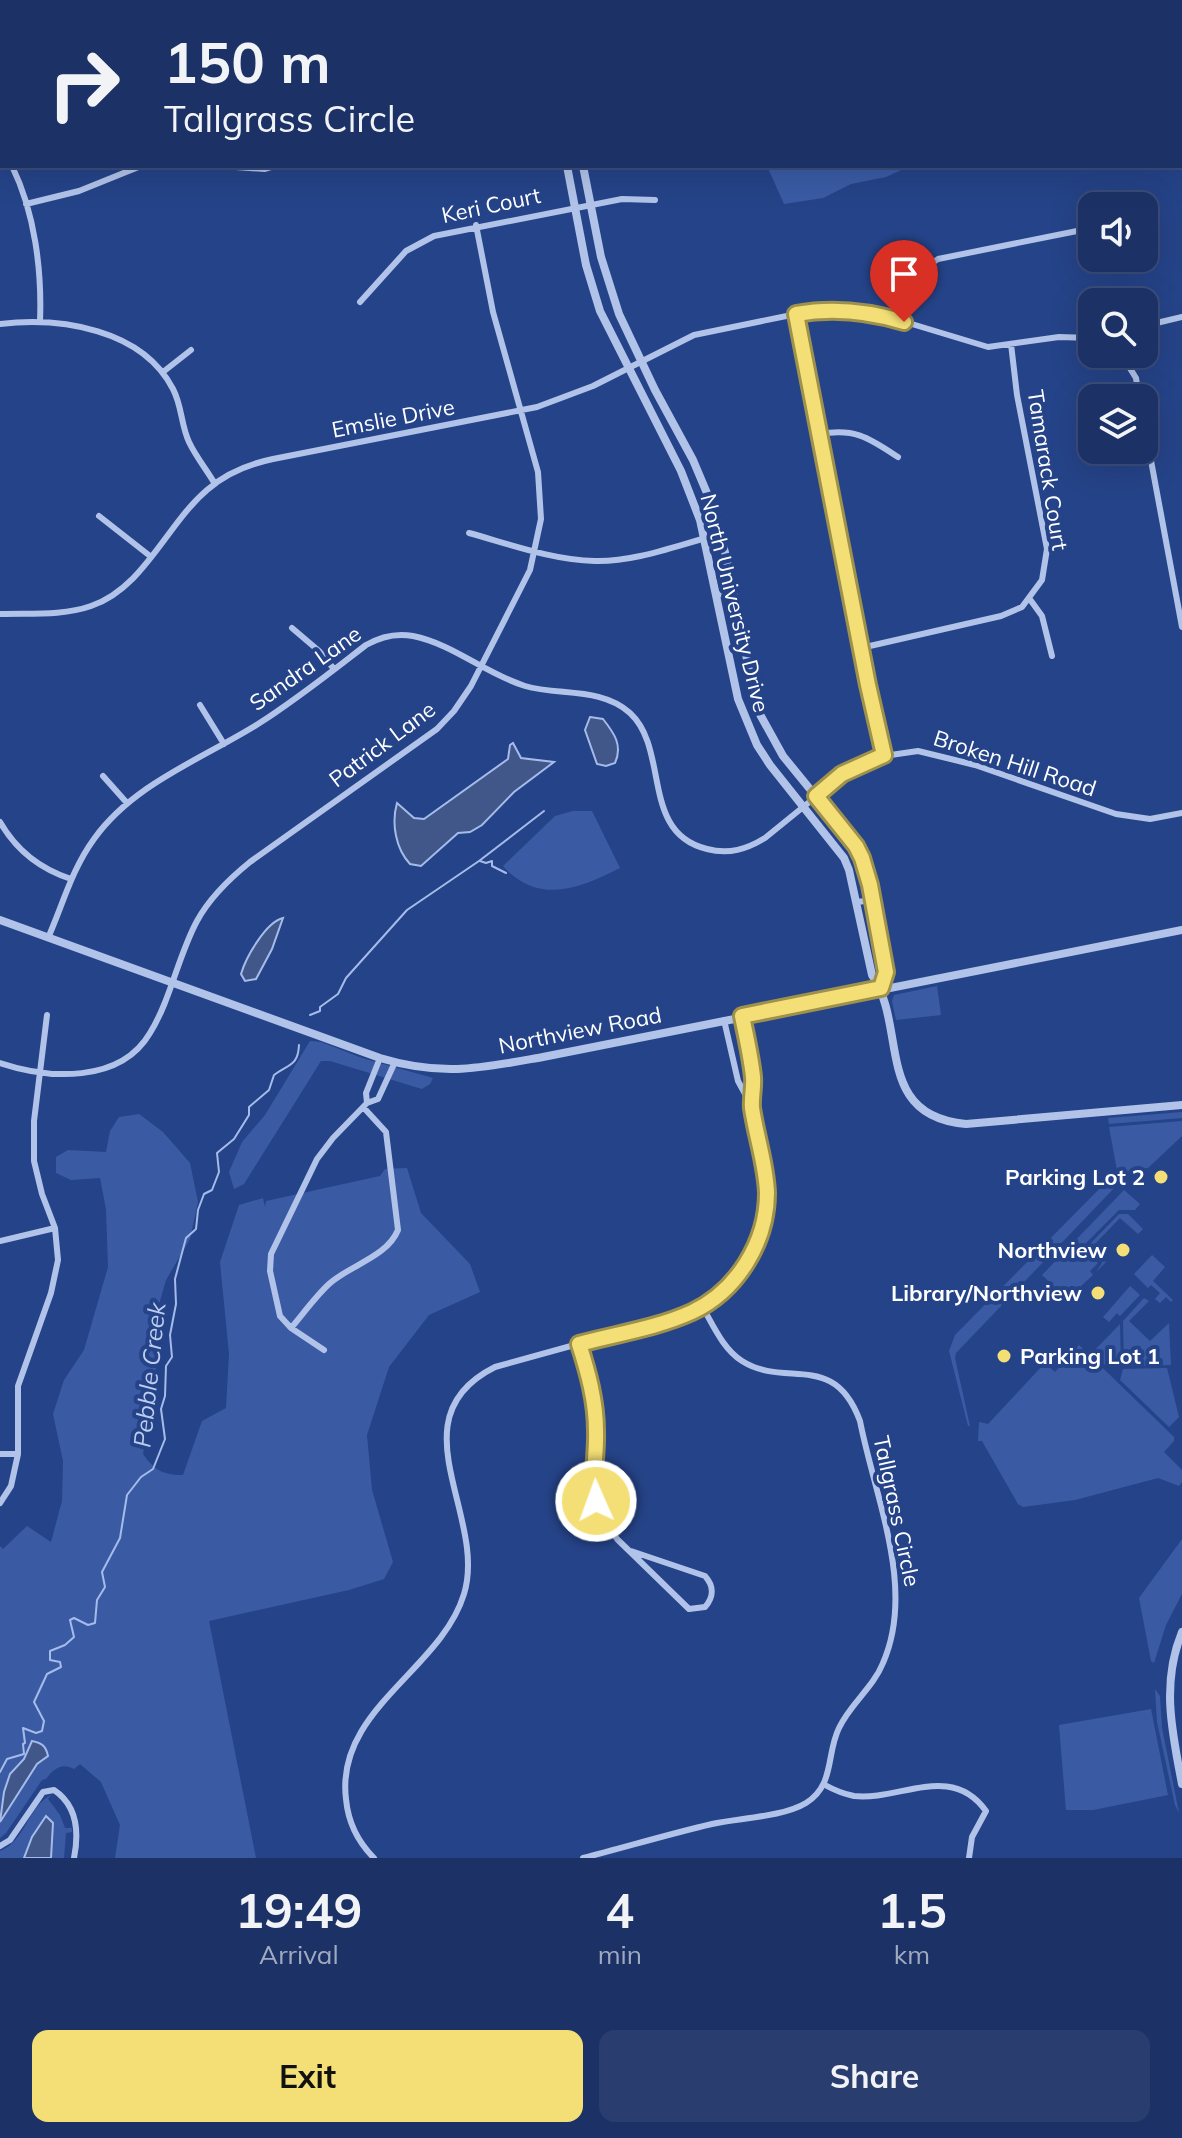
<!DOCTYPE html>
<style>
:root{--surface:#1c3266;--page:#293e6f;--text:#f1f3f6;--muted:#a0aabf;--line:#3a4d7a;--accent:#f3df75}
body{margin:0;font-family:Mulish,sans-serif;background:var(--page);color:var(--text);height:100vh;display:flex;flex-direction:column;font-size:30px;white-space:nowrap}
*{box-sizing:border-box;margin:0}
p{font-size:26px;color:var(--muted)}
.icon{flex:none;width:44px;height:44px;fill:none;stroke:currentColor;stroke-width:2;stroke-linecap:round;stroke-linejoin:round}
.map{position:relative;height:1858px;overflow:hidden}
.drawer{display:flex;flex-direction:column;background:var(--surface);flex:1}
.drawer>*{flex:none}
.hud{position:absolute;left:0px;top:0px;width:1182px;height:168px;box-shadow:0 8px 32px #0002,0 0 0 2px var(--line);background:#1c3266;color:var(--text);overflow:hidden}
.controls{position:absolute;left:1078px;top:192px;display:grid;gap:16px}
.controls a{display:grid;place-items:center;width:80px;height:80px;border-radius:16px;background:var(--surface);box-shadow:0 8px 32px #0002,0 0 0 2px var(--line);font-size:40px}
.pin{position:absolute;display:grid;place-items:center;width:68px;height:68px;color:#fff;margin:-82px -34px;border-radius:50% 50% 50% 0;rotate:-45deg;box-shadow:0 0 8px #0007}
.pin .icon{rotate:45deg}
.me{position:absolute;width:88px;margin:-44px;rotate:358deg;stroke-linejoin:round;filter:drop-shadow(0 0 6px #0008)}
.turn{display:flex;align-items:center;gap:28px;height:168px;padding:0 32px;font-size:36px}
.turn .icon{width:104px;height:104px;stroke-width:2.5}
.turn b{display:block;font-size:56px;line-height:68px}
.eta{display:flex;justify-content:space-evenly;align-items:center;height:136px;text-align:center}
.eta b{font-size:48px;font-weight:700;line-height:56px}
.primary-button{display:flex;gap:16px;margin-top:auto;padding:16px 32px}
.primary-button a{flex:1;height:92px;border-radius:16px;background:var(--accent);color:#111;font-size:32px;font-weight:700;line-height:92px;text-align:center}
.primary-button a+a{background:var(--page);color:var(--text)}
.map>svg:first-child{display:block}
</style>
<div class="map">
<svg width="1182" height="1858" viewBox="0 0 1182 1858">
<rect width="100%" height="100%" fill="#254388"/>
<path fill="#3a5ba4" d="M767,166h143l-24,11 -35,7 -28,14 -39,6z
M573,811h19l28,57c-41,21 -82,37 -117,-2l52,-50z
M937,986l4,29 -45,5 -4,-19 2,-6z
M310,1041l11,1 41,16 71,20 -3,6 -8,5 -92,-28h-9l-77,123 -10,5 -5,-17 13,-30 23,-27z
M1182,1112v6l-73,6 -1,-6z
M139,1114l24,18 27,31 8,39 -8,37 -24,41 -12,42 2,51 -13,81c11,16 20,21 40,21l19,-54 24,-13 3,-54 -9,-92 19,-57 24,-7 2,9 1,-6 114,-25 5,-7 22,-1 14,45 49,51 10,28 -51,23 -40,52 -22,68 5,55 21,72 -9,17 -35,11 -140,31 47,237h-141l5,-33 -19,-43 -21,-18 -6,5c-12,-7 -21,0 -28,10l-4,1 -36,53 -6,5v-292l3,3 24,-23 24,16 11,-41 1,-40 -10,-47 11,-34 20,-30 24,-83 -2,-58 -6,-31 -29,2 -15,-7v-16l12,-7 38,2 4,-21 9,-14z
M1182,1121v15l-34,32 -17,2 -12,11 -10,-54z
M1113,1175l5,9 -162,169 -1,5 15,68h-2l-19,-75 6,-16z
M1124,1190l16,14 -5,6h-16l-37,37 16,16 -8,8 3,4 -26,24 -25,-24z
M1119,1214h9l15,15 -5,5 -18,-16 -29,30 15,14 -10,10 6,-9 -16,-15z
M1152,1255l13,12 -12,14 20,19 -2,2 -5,-5 -6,6 -5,-4 5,-6 -9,-8 -3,3 -14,-14z
M1130,1286l10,9 -20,21 -3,-3 -8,9 -6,-5z
M1144,1298l5,3 -20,20 21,20 19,-18 2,42 -47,1 -1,-45z
M1120,1324l1,42 -16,-1 -13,-12z
M1079,1345l95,92v4l-10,11 18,18v12l-3,4 -21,-8 -83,22 -52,7 -5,-3 -36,-63h-4l1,-19 9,2 57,-61 10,9z
M1167,1368l12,49 -10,10 -49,-47 3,-11z
M1182,1539v55l-16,31 -12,38 -3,-2 -12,-63z
M1155,1689l5,7 2,32 17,85 -4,-8 -18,-83z
M1151,1709l17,86 -75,15h-27l-7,-85z
M51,1795l-3,4 12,16 5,13h7v4l-6,1 -2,25h-64v-7c26,-10 28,-45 51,-56z"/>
<path fill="#415689" stroke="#a5bcea" stroke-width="2" d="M590,717l13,2c11,14 20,26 12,44l-9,3 -9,-2 -12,-34z
M513,743l8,15 33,4 -40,30 -32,33 -12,7 -12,1 -37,33 -11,-2c-14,-15 -19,-40 -13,-61l17,15 10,1 84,-60 2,-14z
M283,918l-11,31 -16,30 -11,2 -4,-7c5,-17 25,-52 42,-56z
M32,1741c10,2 14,5 16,15l-11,8 -37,58 4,-30 6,-18 14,-15z
M46,1816l7,7 -2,35h-27l8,-21z"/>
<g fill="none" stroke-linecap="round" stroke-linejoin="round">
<path stroke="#a5bcea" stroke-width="2" d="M480,861l6,2 6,-2v5l14,7
M310,1015l10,-4v-4l18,-13 8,-16 61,-68 72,-49 65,-50
M0,1772l7,-13 17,-5 -1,-10 2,-1 -2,-15 13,5 6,-2 2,-10 -10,-19 13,-28 14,-7 -1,-5 -10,-2v-9l15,-6 9,-8 -4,-17 4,-2 14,7 7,-2 2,-23 8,-13 -3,-15 18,-34 7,-43 14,-18 12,-8 12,-30 -4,-30 4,-13 1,-30 6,-9 -2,-22 6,-31 -1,-25 11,-41 10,-9 2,-19 6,-16 8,-4 7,-18 -2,-19 17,-14 15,-24v-8l20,-17 5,-15c15,-11 24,-9 25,-30"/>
<path stroke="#b1c3e9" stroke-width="6" d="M152,0v2
M413,0l1,2
M106,2l2,-2
M313,2v-2
M0,128l2,-1
M0,147l2,3
M12,166c23,47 30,105 28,156
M222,166l43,3 10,-3
M26,204l53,-13 62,-25
M360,302l46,-51 28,-15 188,-37 33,1
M796,314l72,371 16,70
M904,322c8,-22 13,-51 34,-63l154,-31
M0,324c61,-7 142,5 173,65 9,17 8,36 16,53 7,15 18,28 26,42
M1144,326l38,-9
M1121,354l15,24 3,20
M163,372l28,-22
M1144,423l38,204
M820,434c36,-6 49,4 78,23
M99,516l51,40
M469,533c40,11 83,27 126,28 42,1 85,-17 126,-27
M717,595l16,-4
M1029,598l13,18 10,40
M0,614c30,-1 63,2 91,-8 53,-18 75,-81 116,-116 18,-16 42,-26 66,-31l264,-52 56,-21 101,-51 117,-24 41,-1 40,8 96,29 71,-10 33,1
M292,628l27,23 15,18
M861,648l140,-32 21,-9 20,-27 5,-31 -30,-154 -6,-51
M200,705l24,39
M103,776l24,27
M0,822c16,28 40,47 71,57
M857,902l16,-2
M48,938c15,-34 24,-69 46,-99 39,-55 108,-80 164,-115 38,-24 73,-52 108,-79 14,-8 31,-12 47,-9 40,8 73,38 112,50 34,10 76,1 105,27 40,37 10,120 77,136 22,6 40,0 58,-11l85,-69 27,-12 41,-6 57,14 141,49 34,5 32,-6
M724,1020l14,61 12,22
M380,1058l-14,35 1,10 11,-4 17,-37
M0,1063c48,16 120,21 150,-30 21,-34 28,-77 47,-112 13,-24 32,-42 53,-59l187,-133 17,-18 17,-25 59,-116 11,-51 -3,-47 -45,-160 -17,-87
M0,1241l55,-13
M291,1328c12,-14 24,-31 38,-44 21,-19 58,-27 69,-54l-12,-98 -22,-24
M579,1344l15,61 2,33 -3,41 6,30 18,30 72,70 16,-2c9,-10 9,-21 0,-31l-74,-25
M324,1350l-33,-22 -11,-12 -10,-45 1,-17 46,-95 16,-21 34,-35
M0,1454h18
M0,1503l11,-17 7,-32v-68l33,-93 7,-33 -3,-32 -13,-34 -8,-33v-40l13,-106
M825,1785c9,5 19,9 29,11 46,5 97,-34 132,15l-14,26 -3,21
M0,1846l10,-6 33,-48 11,-2c24,16 25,43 20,68
M374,1858c-16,-16 -26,-37 -28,-59 -11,-89 95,-129 118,-205 24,-78 -71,-176 31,-227l188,-52c51,-21 88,-73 83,-130 -2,-26 -11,-52 -14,-78 -1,-10 2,-20 1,-30 -2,-20 -7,-41 -11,-61
M583,1858c43,-11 86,-24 129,-34 27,-6 71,-7 94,-21 29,-18 20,-49 33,-75 11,-24 34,-40 44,-65 33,-75 -8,-165 -23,-242 -26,-71 -74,-32 -118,-60 -19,-12 -29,-36 -40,-55"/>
<path stroke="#b1c3e9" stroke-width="8" d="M528,0l1,2
M545,0l2,2
M981,0l11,2
M874,2l12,-2
M1180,15h2
M567,166l19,99 14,46 81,160 19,49 38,179 19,46 13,20 74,93 5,12 23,105c36,52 1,141 94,149l216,-19
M583,166l18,91 18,57 36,76 38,70 19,45 14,51 31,153 26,47 62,76 17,26 8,27 16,87 -5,16
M0,920l380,138c63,19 101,10 163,-1l639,-127
M1182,1632c-21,51 -10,100 0,152"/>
</g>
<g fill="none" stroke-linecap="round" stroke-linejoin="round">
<defs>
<path id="route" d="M596,1501c-5,-24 1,-46 0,-70 0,-30 -8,-59 -17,-87 37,-10 78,-16 113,-32 45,-21 75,-70 75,-119 -1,-29 -11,-57 -15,-85 -1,-10 2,-21 1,-31 -2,-20 -7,-41 -11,-61l139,-28 5,-16 -16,-87 -8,-27 -6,-12 -40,-50 26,-22 42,-19 -16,-70 -72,-371c38,-7 72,-3 108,8"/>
</defs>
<use href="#route" stroke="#9e914c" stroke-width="20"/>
<use href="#route" stroke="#f3df75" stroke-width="14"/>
</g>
<g fill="#f3df75" stroke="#254388" stroke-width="3">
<circle cx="1161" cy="1177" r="8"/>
<circle cx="1123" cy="1250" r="8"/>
<circle cx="1098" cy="1293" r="8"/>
<circle cx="1004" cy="1356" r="8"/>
</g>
<g text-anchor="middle" stroke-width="8" stroke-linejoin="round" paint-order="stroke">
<g font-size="22" fill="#fff" stroke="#254388">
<text transform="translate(491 205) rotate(-12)" y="8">Keri Court</text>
<text transform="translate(393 418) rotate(-11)" y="8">Emslie Drive</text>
<text transform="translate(1048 470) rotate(81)" y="8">Tamarack Court</text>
<text transform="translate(735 603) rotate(76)" y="8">North University Drive</text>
<text transform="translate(305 668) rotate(-35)" y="8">Sandra Lane</text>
<text transform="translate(382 744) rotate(-37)" y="8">Patrick Lane</text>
<text transform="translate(1015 763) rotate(18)" y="8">Broken Hill Road</text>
<text transform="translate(580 1030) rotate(-11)" y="8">Northview Road</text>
<text transform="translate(897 1511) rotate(78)" y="8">Tallgrass Circle</text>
</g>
<g font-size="22" font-weight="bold" fill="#fff" stroke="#254388" text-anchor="end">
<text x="1145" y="1185">Parking Lot 2</text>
<text x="1107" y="1258">Northview</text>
<text x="1082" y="1301">Library/Northview</text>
<text x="1020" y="1364" text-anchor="start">Parking Lot 1</text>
</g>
<g font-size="24" font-style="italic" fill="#bdcdf0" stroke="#254388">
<text transform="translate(150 1375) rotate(-84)" y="8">Pebble Creek</text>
</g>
</g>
</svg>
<div class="controls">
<a><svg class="icon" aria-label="sound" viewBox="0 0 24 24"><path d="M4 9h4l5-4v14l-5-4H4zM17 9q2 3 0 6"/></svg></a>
<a><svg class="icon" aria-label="search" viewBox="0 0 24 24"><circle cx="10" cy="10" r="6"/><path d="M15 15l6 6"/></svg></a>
<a><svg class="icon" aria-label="layers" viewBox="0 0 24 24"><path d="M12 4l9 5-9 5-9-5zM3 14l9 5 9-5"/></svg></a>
</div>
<div class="pin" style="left:904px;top:322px;background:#d93025"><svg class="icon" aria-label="arrive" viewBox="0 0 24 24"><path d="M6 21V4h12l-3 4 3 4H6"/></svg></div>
<svg class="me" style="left:596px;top:1501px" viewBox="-20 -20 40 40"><circle r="17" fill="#f3df75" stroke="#fff" stroke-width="3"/><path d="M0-11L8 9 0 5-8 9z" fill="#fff"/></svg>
<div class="hud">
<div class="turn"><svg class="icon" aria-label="right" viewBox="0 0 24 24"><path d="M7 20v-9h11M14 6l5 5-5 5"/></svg><div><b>150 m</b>Tallgrass Circle</div></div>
</div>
</div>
<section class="drawer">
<div class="eta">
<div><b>19:49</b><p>Arrival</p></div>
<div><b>4</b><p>min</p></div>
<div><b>1.5</b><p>km</p></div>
</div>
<div class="primary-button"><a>Exit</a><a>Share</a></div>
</section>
